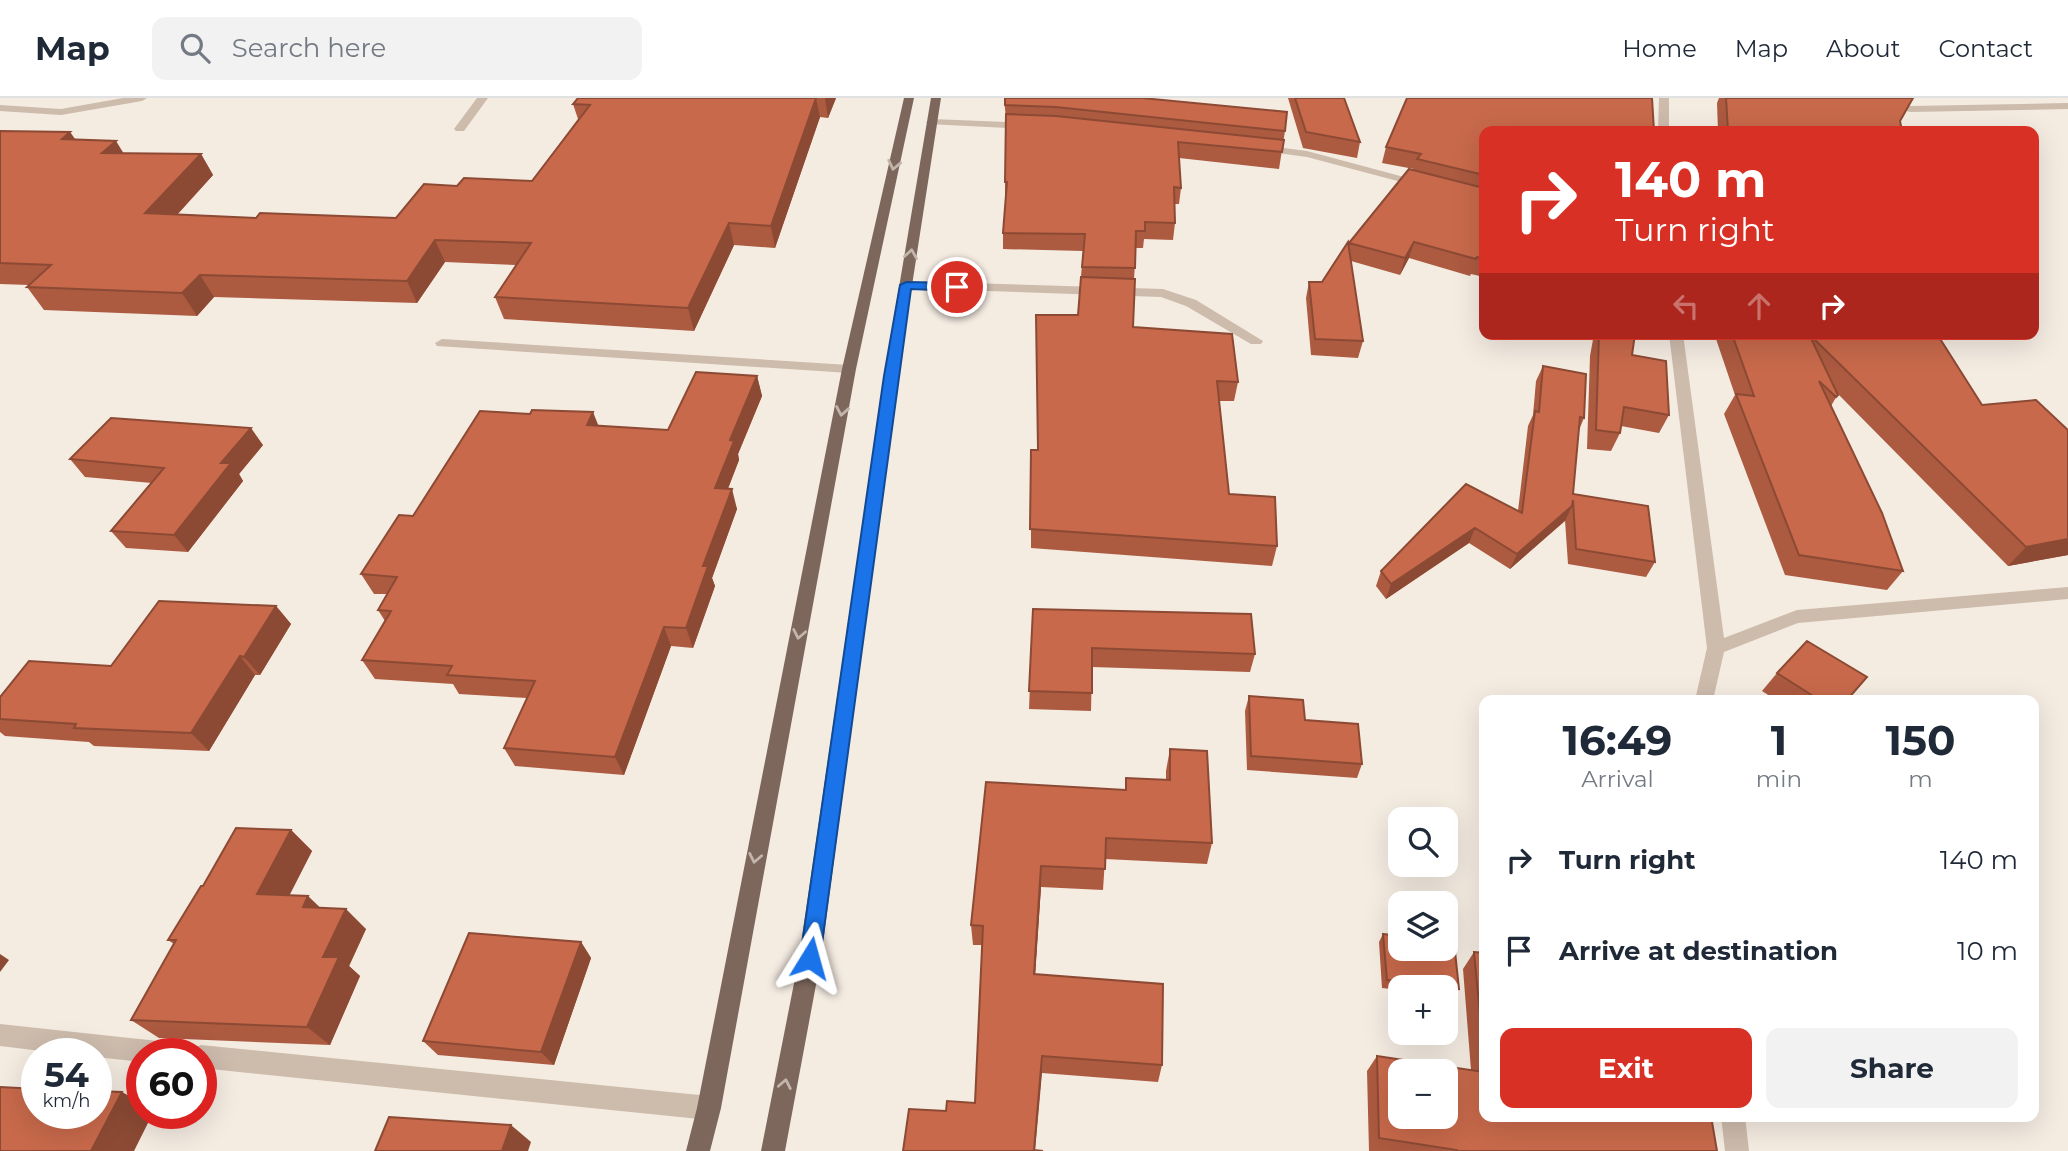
<!DOCTYPE html>
<meta charset="utf-8">
<style>
:root{--surface:#fff;--page:#f2f2f3;--text:#1f2937;--muted:#747a83;--line:#e0e1e3;--accent:#d93025}
body{margin:0;font-family:Montserrat,sans-serif;background:var(--page);color:var(--text);height:100vh;display:flex;flex-direction:column;font-size:26px;white-space:nowrap}
*{box-sizing:border-box;margin:0}
p{font-size:23px;color:var(--muted)}
.icon{flex:none;width:38px;height:38px;fill:none;stroke:currentColor;stroke-width:2;stroke-linecap:round;stroke-linejoin:round}
.map{position:relative;flex:1;overflow:hidden}
.side{position:absolute;left:1479px;top:597px;width:560px;height:427px;display:flex;flex-direction:column;background:var(--surface);border-radius:14px;box-shadow:0 7px 28px #0002}
.side>*{flex:none}
.hud{position:absolute;left:1479px;top:28px;width:560px;height:214px;border-radius:14px;box-shadow:0 7px 28px #0002;background:#d93025;color:#fff;overflow:hidden}
.buttons{position:absolute;left:1388px;top:709px;display:grid;gap:14px}
.buttons a{display:grid;place-items:center;width:70px;height:70px;border-radius:14px;background:var(--surface);box-shadow:0 7px 28px #0002;font-size:35px}
.speed{position:absolute;left:21px;top:940px;display:flex;gap:14px;font-size:35px;font-weight:700;text-align:center}
.speed>*{display:grid;place-content:center;width:91px;height:91px;border-radius:50%;background:var(--surface);box-shadow:0 7px 28px #0002;line-height:1}
.speed small{font-size:18px;font-weight:400}
.speed .limit{border:10px solid #d22;background:#fff;color:#111}
.pin{position:absolute;display:grid;place-items:center;width:60px;height:60px;color:#fff;margin:-30px;border:4px solid #fff;border-radius:50%;box-shadow:0 2px 7px #0007}
.me{position:absolute;width:77px;margin:-38px;rotate:8deg;stroke-linejoin:round;filter:drop-shadow(0 0 5px #0008)}
.turn{display:flex;align-items:center;gap:24px;height:147px;padding:0 21px;font-size:32px}
.turn .icon{width:91px;height:91px;stroke-width:2.5}
.turn b{display:block;font-size:49px;line-height:60px}
.lanes{display:flex;align-items:center;height:66px;padding:0 21px;background:#0003;justify-content:center;gap:35px;direction:ltr}
.lanes .off{opacity:.35}
.eta{display:flex;justify-content:space-evenly;align-items:center;height:119px;text-align:center}
.eta b{font-size:42px;font-weight:700;line-height:49px}
.cta{display:flex;gap:14px;margin-top:auto;padding:14px 21px}
.cta a{flex:1;height:80px;border-radius:14px;background:var(--accent);color:#fff;font-size:28px;font-weight:700;line-height:80px;text-align:center}
.cta a+a{background:var(--page);color:var(--text)}
ul{padding:0;list-style:none}
li{display:flex;align-items:center;gap:21px;height:91px;padding:0 21px}
li div{flex:1}
li b{display:block;font-size:26px}
li em{font-style:normal}
header{display:flex;align-items:center;gap:42px;box-sizing:border-box;height:98px;padding:0 35px;background:var(--surface);border-bottom:2px solid var(--line)}
header strong{font-size:33px}
nav{display:flex;gap:38px;margin-inline-start:auto;font-size:24px}
.search{width:490px;height:63px;background:var(--page);display:flex;align-items:center;gap:18px;box-sizing:border-box;padding:0 24px;border-radius:14px;color:var(--muted);font-size:26px}
.map>svg:first-child{display:block}
</style>
<header>
<strong>Map</strong>
<div class="search"><svg class="icon" aria-label="search" viewBox="0 0 24 24"><circle cx="10" cy="10" r="6"/><path d="M15 15l6 6"/></svg>Search here</div>
<nav><a>Home</a><a>Map</a><a>About</a><a>Contact</a></nav>
</header>
<div class="map">
<svg width="2068" height="1053" viewBox="0 0 2068 1053">
<rect width="100%" height="100%" fill="#f4ebe1"/>
<g fill="none" stroke-linecap="round" stroke-linejoin="round">
<path fill="#cdbbac" fill-rule="evenodd" d="M123,0h24l-5,3 -81,14 -61,-4v-6l61,4z
M477,0h11l-24,33h-8l-2,-2z
M1659,0h10v33h-11z
M1864,0h17l29,8 158,-3v6l-158,3z
M932,21l98,4 6,3 -6,3 -102,-5 -2,-2z
M1260,47l47,6 123,33 -6,4 -117,-31 -51,-7v-4z
M906,183l257,8 33,11 67,41 -2,3h-10l-65,-38 -25,-9 -260,-9 -2,-3z
M1669,236h14l41,304 73,-28 271,-23v12l-270,24 -74,29 -11,48h-18l12,-52z
M442,241l407,26 7,4 -7,4 -412,-27 -2,-3z
M0,926l176,19 8,3 3,8h-45v8l-46,-5v-3h-30l-66,-8z
M201,947l508,51 8,4 4,8 -4,8 -8,4 -508,-52v-14h-10l2,-6z
M1721,1018h24l4,35h-24z"/>
<path fill="#7d675c" fill-rule="evenodd" d="M904,0h10l-58,271 -135,739 -11,43h-24l11,-43 145,-739z
M931,0h10l-43,278 -77,582 -36,193h-24l38,-193 85,-582z"/>
</g>
<path fill="#ac5a40" d="M578,0h258l-8,20 -8,-1 -45,131 -41,-3 -40,86 -190,-12 -9,-22 22,-32 -72,-3 -28,41 -203,-6 -17,19 -153,-6 -17,-23 2,-2 -29,-1v-153l70,1 5,7 48,14 78,1 12,21 -35,39 78,4h140l61,-32 75,-5 46,-62 -5,-15z
M1004,0h138l143,33 -6,38 -100,-11 2,30 -2,16h-5l1,19 -2,17 -29,-1 -1,9h-7l-2,31 -1,48 105,55 -4,19h-15l10,93 48,52 -5,20 -241,-18v-98h7l40,-135 5,-64 -80,-2v-16l3,-34h-1v-17l1,-63z
M1288,0h56l16,44 -3,16 -54,-10z
M1719,0h194l-13,23 2,10h-184l-1,-28z
M1484,33v146l-13,-3 -1,2 -61,-18 -9,17 -49,-14 12,80 -5,17 -47,-3 -5,-57 3,-16h13l27,-36v-3l65,-73v-1l-32,-6 4,-16z
M1594,236h41l-3,21 37,60 -10,18 -38,-7 -1,7 -9,18 -24,-2 3,-93z
M1719,236h218l131,221 -60,11 -170,-172 -7,12 72,165 -16,19 -102,-15 -61,-161 11,-19 -19,-56z
M1543,268l41,52 -5,12 -6,64 82,68 -9,15 -78,-13 -3,-44 -55,49 -41,-26 -83,56 -10,-13 5,-15 85,-87 52,27 10,-85 5,-11 3,-34z
M757,278l5,20 -24,58 1,6 -11,29 9,20 -25,69 3,8 -22,62 -22,-2 -47,129 -109,-9 -11,-18 23,-50 -68,-4 -6,-10 -78,-5 -13,-19 23,-39 -7,-11 9,-16h-13l-13,-20 52,-58 185,-90 70,4z
M263,347l-24,29 4,7 -55,71 -62,-4 -15,-17 41,-48 -67,-6 -15,-18z
M276,508l15,18 -31,51h-5l-46,76 -115,-5 -5,-4 -84,-6 -5,-4v-35l111,-31z
M1033,511l222,45 -5,18 -158,-5 -1,44 -62,-2z
M1777,575l70,27h-71l-14,-9z
M1249,598l56,24 57,44 -5,14 -110,-8 -2,-59z
M1170,651l42,94 -5,21 -102,-5 -2,31 -62,-3 -6,87 127,91 -4,17 -116,-9 -139,78 43,-40 29,-8 7,-158h-9l-2,-20 154,-135 1,-12 40,2v-9z
M291,732l21,21 -23,44 32,13 45,21 -17,37 11,10 -30,69 -171,-7 -28,-18 43,-76 -6,-4 35,-54z
M1383,836l76,55 -5,7 -8,-1v-8h-46v3l-18,-2 -3,-46z
M581,844l10,16 -37,107 -116,-10 -15,-14z
M1474,854l10,1v163l233,35h-348l-2,-80 10,-15 94,14 -8,-101z"/>
<path fill="#8c4a34" d="M816,0l4,19 -45,131 -4,-22z
M825,0h11l-8,20z
M70,34l14,21 -22,-14z
M116,43l13,21 -27,-9z
M201,56l12,21 -54,59 -14,-21z
M729,125l5,22 -40,86 -6,-23z
M435,142l10,22 -28,41 -10,-22z
M1414,144l-5,16 -9,17 5,-17z
M200,177l14,22 -17,19 -15,-23z
M757,278l5,20 -24,58 1,6 -19,48 -5,-20 15,-48z
M593,314l8,20 -14,-7z
M251,330l12,17 -24,29 4,7 -55,71 -14,-17 47,-72z
M732,391l5,20 -25,69 3,8 -22,62 -7,-20 17,-62z
M1572,408l-7,15 -55,48 7,-15z
M1475,430l-6,15 -83,56 5,-15z
M2068,441v16l-60,11 18,-19z
M276,508l15,18 -31,51 -16,-18z
M664,529l7,19 -47,129 -9,-18z
M240,558l15,19 -46,76 -18,-18z
M291,732l21,21 -32,63 -23,-20z
M1041,768v21l-7,106v-19z
M308,798l21,20 -26,-9z
M346,811l20,20 -17,37 11,10 -30,69 -23,-18 16,-70z
M581,844l10,16 -37,107 -13,-13z
M0,856l9,6 -9,12z
M1042,958v17l-7,78h-1z
M122,994l20,11v10h11l-19,38h-43z
M511,1027l20,17 -3,9h-26z"/>
<path fill="#c8694b" stroke="#8c4a34" stroke-width="2" fill-rule="evenodd" d="M578,0h238l-45,128 -42,-3 -41,85 -193,-11 36,-54 -96,-3 -28,41 -207,-6 -18,18 -155,-6 24,-22 -51,-2v-132l70,1 -8,7 54,2 -14,12 99,1 -56,59 111,5 4,-5 136,5 28,-34 33,2 7,-8 68,3 58,-76 -17,-1z
M1005,0h137l145,14 -2,19 -229,-24 -51,-2z
M1295,0h49l16,44 -54,-10z
M1407,0h245l2,33h-170v44l-67,-16 4,-5 -35,-7z
M1726,0h187l-13,23 2,10h-174z
M1006,16l50,2 228,24 -2,12 -104,-10 3,46 -7,-1 1,36 -30,-1v9h-9l-1,37 -53,-1 3,-33 -82,-1 4,-51h-2z
M1409,71l75,19v71l-7,-2 -1,2 -62,-17 -9,16 -56,-15z
M1348,144l15,99 -48,-2 -6,-57h13z
M1081,179l54,2 -2,48 99,7 6,48 -21,-1 12,113 46,3 2,49 -247,-17 1,-79h7l-2,-135h42z
M1599,236h36l-3,21 34,6 3,54 -45,-8 -4,26 -24,-3z
M1732,236h77l29,61 -2,2 -17,-16 63,132 21,58 -104,-16 -63,-161 18,2z
M1809,236h128l45,71 54,-5 32,30v109l-42,8z
M1543,268l43,8 -2,44 -4,-1 -7,77 75,12 7,56 -79,-13 -3,-49 -1,6 -55,48 -42,-26 -84,56 -10,-13 85,-87 56,29 13,-102 4,1z
M696,274l61,4 -27,64 4,1 -19,47 17,1 -29,77h5l-22,62 -22,-1 -49,130 -111,-9 31,-67 -88,-6 5,-9 -90,-6 29,-49 -13,-1 19,-33 -36,-3 38,-59 14,1 67,-105 50,3 2,-4 61,2 -6,13 81,5z
M111,320l140,10 -30,35h10l-57,72 -63,-4 53,-63 -94,-9z
M159,503l117,5 -32,51 -4,-1 -49,77 -117,-5 2,-4 -76,-5v-22l29,-36 82,5z
M1033,511l218,5 4,40 -163,-6v45l-63,-2z
M1807,543l60,36 -20,23h-34v-4l-36,-23z
M1249,598l54,4 2,20 53,4 4,40 -111,-8z
M1170,651l37,2 5,92 -106,-5 -1,31 -64,-3 -7,108 129,10 -1,81 -120,-9 -8,94 9,1h-140l6,-42 37,2 1,-10 28,2 8,-177 -12,-1 15,-143 140,8v-12l44,2z
M236,730l55,2 -34,64 51,2 -5,11 43,2 -23,48h16l-32,70 -176,-7 45,-80h-8l33,-54h2z
M469,835l112,9 -40,110 -118,-11z
M1383,836l17,2v12h46v-7l8,1 5,47 -72,-9z
M1474,854l10,1v103z
M1377,958l107,16v44h227l6,35h-260v-1l-78,-12zM1400,973h46v45h-46z
M0,989l37,2v24h59v-22l26,1 -31,59h-91z
M389,1019l122,8 -9,26h-127z"/>
<defs><path id="oneway-chevron" d="M-2-3.5L2.5 0L-2 3.5" fill="none" stroke-width="1.6" stroke-linecap="round" stroke-linejoin="round" transform="scale(1.75)"/></defs>
<g stroke="#c2b5ac">
<use href="#oneway-chevron" transform="translate(894 67) rotate(102)"/>
<use href="#oneway-chevron" transform="translate(911 156) rotate(-81)"/>
<use href="#oneway-chevron" transform="translate(842 313) rotate(100)"/>
<use href="#oneway-chevron" transform="translate(799 536) rotate(101)"/>
<use href="#oneway-chevron" transform="translate(755 760) rotate(101)"/>
<use href="#oneway-chevron" transform="translate(785 986) rotate(-79)"/>
</g>
<path fill="#1a73e8" stroke="#114b97" stroke-width="2" d="M906,184l51,1 6,4 -6,4 -46,-2 -91,669 -3,7 -7,2 -7,-2 -3,-7 84,-582 16,-91z"/>
</svg>
<div class="buttons">
<a><svg class="icon" aria-label="search" viewBox="0 0 24 24"><circle cx="10" cy="10" r="6"/><path d="M15 15l6 6"/></svg></a>
<a><svg class="icon" aria-label="layers" viewBox="0 0 24 24"><path d="M12 4l9 5-9 5-9-5zM3 14l9 5 9-5"/></svg></a>
<a>+</a>
<a>−</a>
</div>
<div class="speed"><div>54<small>km/h</small></div><div class="limit">60</div></div>
<div class="pin" style="left:957px;top:189px;background:#d93025"><svg class="icon" aria-label="arrive" viewBox="0 0 24 24"><path d="M6 21V4h12l-3 4 3 4H6"/></svg></div>
<svg class="me" style="left:810px;top:860px" viewBox="-20 -20 40 40"><path d="M0-17L14 15 0 8-14 15z" fill="#1a73e8" stroke="#fff" stroke-width="4"/></svg>
<div class="hud">
<div class="turn"><svg class="icon" aria-label="right" viewBox="0 0 24 24"><path d="M7 20v-9h11M14 6l5 5-5 5"/></svg><div><b>140 m</b>Turn right</div></div>
<div class="lanes"><svg class="icon off" aria-label="left" viewBox="0 0 24 24"><path d="M17 20v-9H6M10 6l-5 5 5 5"/></svg><svg class="icon off" aria-label="ahead" viewBox="0 0 24 24"><path d="M12 20V5M6 11l6-6 6 6"/></svg><svg class="icon" aria-label="right" viewBox="0 0 24 24"><path d="M7 20v-9h11M14 6l5 5-5 5"/></svg></div>
</div>
<section class="side">
<div class="eta">
<div><b>16:49</b><p>Arrival</p></div>
<div><b>1</b><p>min</p></div>
<div><b>150</b><p>m</p></div>
</div>
<ul>
<li><svg class="icon" aria-label="right" viewBox="0 0 24 24"><path d="M7 20v-9h11M14 6l5 5-5 5"/></svg><div><b>Turn right</b></div><em>140 m</em></li>
<li><svg class="icon" aria-label="arrive" viewBox="0 0 24 24"><path d="M6 21V4h12l-3 4 3 4H6"/></svg><div><b>Arrive at destination</b></div><em>10 m</em></li>
</ul>
<div class="cta"><a>Exit</a><a>Share</a></div>
</section>
</div>
